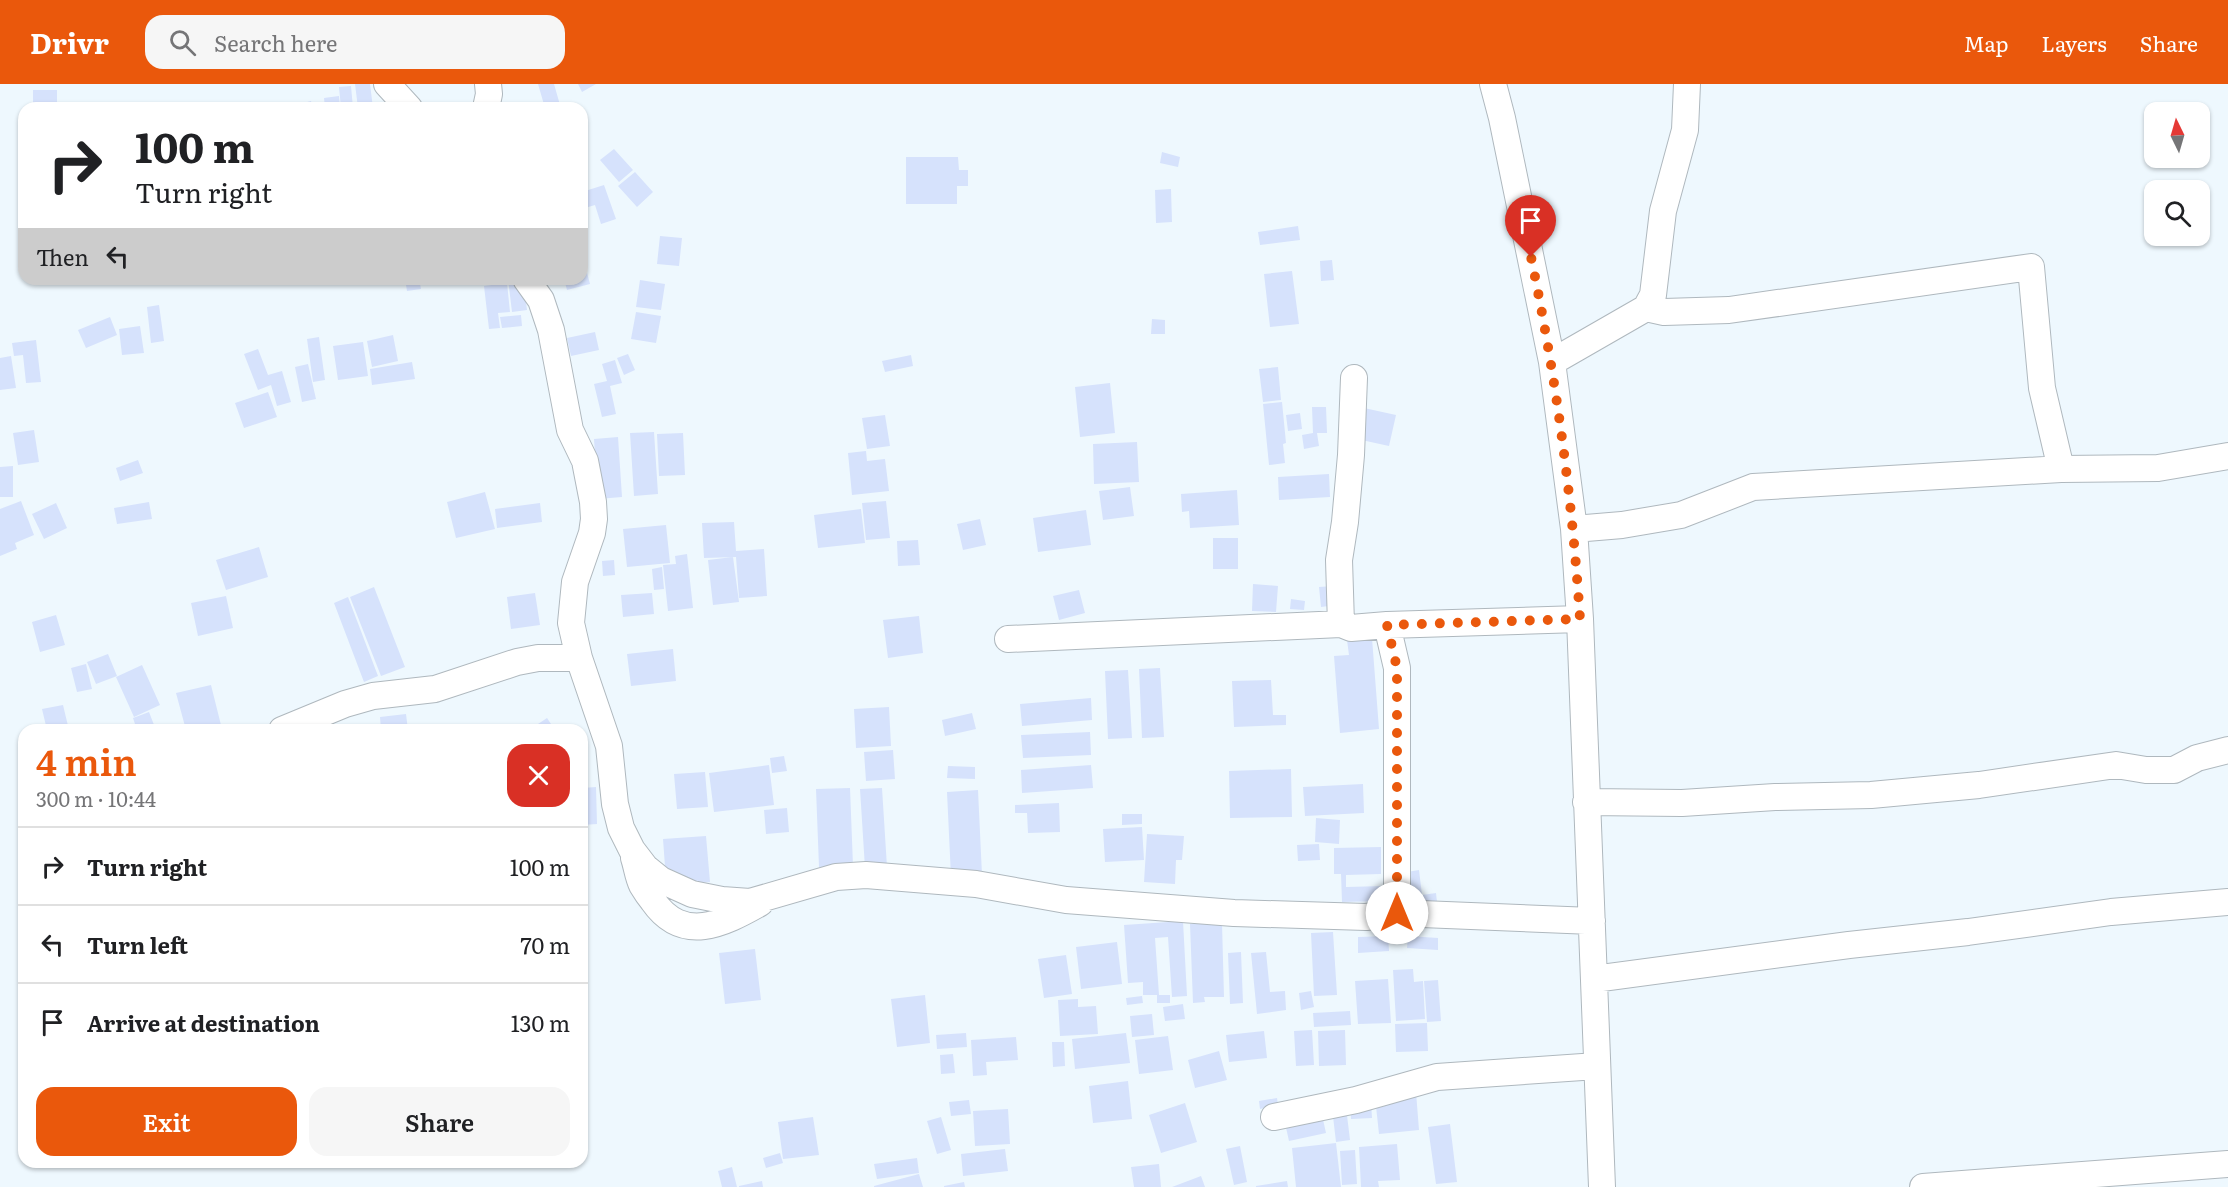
<!DOCTYPE html>
<meta charset="utf-8">
<style>
:root{--surface:#fff;--page:#f6f6f6;--text:#202124;--muted:#757577;--line:#e0e0e0;--accent:#ea580c}
body{margin:0;font-family:Literata,serif;background:var(--page);color:var(--text);height:100vh;display:flex;flex-direction:column;font-size:22px;white-space:nowrap}
*{box-sizing:border-box;margin:0}
p{font-size:20px;color:var(--muted)}
.icon{flex:none;width:33px;height:33px;fill:none;stroke:currentColor;stroke-width:2;stroke-linecap:round;stroke-linejoin:round}
.map{position:relative;flex:1;overflow:hidden}
.panel{position:absolute;left:18px;top:640px;width:570px;height:444px;display:flex;flex-direction:column;background:var(--surface);border-radius:18px;box-shadow:0 2px 4px #0004}
.panel>*{flex:none}
.hud{position:absolute;left:18px;top:18px;width:570px;height:183px;border-radius:18px;box-shadow:0 2px 4px #0004;background:#fff;color:var(--text);overflow:hidden}
.needle{width:39px;rotate:355deg}
.tools{position:absolute;left:2144px;top:18px;display:grid;gap:12px}
.tools a{display:grid;place-items:center;width:66px;height:66px;border-radius:12px;background:var(--surface);box-shadow:0 2px 4px #0004;font-size:30px}
.pin{position:absolute;display:grid;place-items:center;width:51px;height:51px;color:#fff;margin:-62px -26px;border-radius:50% 50% 50% 0;rotate:-45deg;box-shadow:0 0 6px #0007}
.pin .icon{rotate:45deg}
.me{position:absolute;width:66px;margin:-33px;rotate:0deg;stroke-linejoin:round;filter:drop-shadow(0 0 4px #0008)}
.turn{display:flex;align-items:center;gap:21px;height:126px;padding:0 18px;font-size:27px}
.turn .icon{width:78px;height:78px;stroke-width:2.5}
.turn b{display:block;font-size:42px;line-height:51px}
.then{display:flex;align-items:center;height:57px;padding:0 18px;background:#0003;gap:12px;font-size:22px}
.round{display:grid;place-items:center;flex:none;width:63px;height:63px;border-radius:18px;background:var(--page)}
.head{display:flex;align-items:center;justify-content:space-between;height:102px;padding:0 18px}
h1{font-size:36px;font-weight:600;line-height:45px;color:var(--accent)}
.button{display:flex;gap:12px;margin-top:auto;padding:12px 18px}
.button a{flex:1;height:69px;border-radius:18px;background:var(--accent);color:#fff;font-size:24px;font-weight:600;line-height:69px;text-align:center}
.button a+a{background:var(--page);color:var(--text)}
ul{padding:0;list-style:none}
li{display:flex;align-items:center;gap:18px;height:78px;padding:0 18px;border-top:2px solid var(--line)}
li div{flex:1}
li b{display:block;font-size:22px}
li em{font-style:normal}
header{display:flex;align-items:center;gap:36px;box-sizing:border-box;height:84px;padding:0 30px;background:var(--accent);color:#fff}
header strong{font-size:28px}
nav{display:flex;gap:33px;margin-inline-start:auto;font-size:21px}
.search{width:420px;height:54px;background:var(--page);display:flex;align-items:center;gap:15px;box-sizing:border-box;padding:0 21px;border-radius:18px;color:var(--muted);font-size:22px}
.map>svg:first-child{display:block}
</style>
<header>
<strong>Drivr</strong>
<div class="search"><svg class="icon" aria-label="search" viewBox="0 0 24 24"><circle cx="10" cy="10" r="6"/><path d="M15 15l6 6"/></svg>Search here</div>
<nav><a>Map</a><a>Layers</a><a>Share</a></nav>
</header>
<div class="map">
<svg width="2228" height="1103" viewBox="0 0 2228 1103">
<rect width="100%" height="100%" fill="#eef8fe"/>
<path fill="#d6e2fc" d="M355,0h15l3,24h-15z
M538,0h16l6,21 -15,3z
M578,0h18l-14,8z
M351,2l2,22h-12l-2,-21z
M33,6h24v18h-24z
M339,12l1,12h-15l-1,-10z
M311,17l2,7h-16l-1,-3z
M266,19v5h-38v-3z
M614,65l19,21 -14,12 -19,-22z
M1162,68l18,5 -2,10 -18,-4z
M906,73h52l1,13h9v16h-11v18h-51z
M635,88l18,20 -16,15 -19,-21z
M604,101l12,34 -15,5 -6,-19 -10,3 -3,-16z
M1171,105l1,33 -16,1 -1,-33z
M1298,142l2,14 -40,5 -2,-13z
M660,152l22,2 -3,28 -22,-2z
M582,170l8,30 -23,6 -3,-11h18z
M1332,176l2,20 -13,1 -1,-20z
M1292,187l7,53 -29,3 -6,-53z
M405,195h14l2,10 -14,2z
M508,195h15l4,31 -15,2z
M640,196l25,4 -4,26 -25,-3z
M507,199l3,29 -12,1 2,15 -11,1 -5,-43z
M159,221l5,36 -13,2 -4,-36z
M636,228l25,4 -5,27 -25,-4z
M521,231l1,11 -20,2 -2,-11z
M110,233l7,18 -31,13 -8,-18z
M1152,235l13,1v14h-14z
M140,242l4,27 -22,2 -3,-26z
M595,248l4,18 -28,6 -4,-18z
M393,251l5,26 -26,6 -5,-26z
M319,253l6,43 -12,2 -6,-43z
M36,256l5,42 -15,1 -3,-28 -9,1 -2,-13z
M363,258l5,34 -30,4 -5,-34z
M258,265l10,26 14,-4 9,31 -14,4 -6,-21 -13,5 -14,-36z
M628,270l7,16 -11,5 -7,-17z
M911,271l2,11 -28,6 -3,-11z
M11,272l5,32 -16,2v-32z
M615,276l7,23 -12,3 6,28 -14,3 -8,-33 13,-3 -5,-17z
M412,278l3,17 -43,6 -2,-16z
M308,280l8,35 -14,3 -7,-35z
M1278,283l3,33 -18,2 -4,-33z
M1110,299l5,50 -35,4 -5,-50z
M268,308l9,25 -33,11 -9,-25z
M1282,318l4,41 -3,1 2,19 -16,2 -6,-61z
M1312,323h14l1,26h-10l2,13 -15,3 -2,-14 11,-2z
M1364,324l32,7 -7,31 -32,-7z
M1300,329l2,16 -14,2 -2,-16z
M885,331l5,31 -23,3 -5,-31z
M34,346l5,32 -21,3 -5,-32z
M654,348l4,62 -24,2 -4,-63z
M683,349l2,42 -26,1 -2,-42z
M618,353l4,60 -24,2 -4,-60z
M1137,358l2,40 -45,2 -1,-40z
M866,367l1,10 18,-2 4,32 -37,4 -4,-42z
M138,376l5,13 -23,8 -4,-13z
M13,382v31h-13v-30z
M1329,390l1,23 -51,3 -1,-23z
M1130,403l4,29 -31,4 -4,-29z
M1237,406l2,35 -49,3 -1,-17 -7,1 -1,-18z
M485,408l10,37 -39,9 -9,-36z
M21,417l13,34 -19,8 2,6 -17,7v-47z
M886,417l4,37 -24,2 -4,-37z
M149,418l3,17 -35,5 -3,-16z
M56,419l11,25 -23,11 -12,-25z
M540,419l2,19 -45,6 -2,-19z
M861,425l4,34 -47,5 -4,-33z
M1086,426l5,35 -53,7 -5,-34z
M980,435l6,26 -23,5 -6,-26z
M734,438l2,29 28,-2 3,47 -28,2 -3,-41 -32,1 -2,-35z
M666,441l4,38 -43,4 -4,-38z
M1213,454h25v31h-25z
M918,456l2,25 -22,1 -1,-25z
M259,463l9,30 -42,13 -10,-30z
M687,470l6,54 -25,3 -5,-46 13,-1 -1,-8z
M733,473l6,45 -26,3 -5,-45z
M614,476l1,15 -12,1 -1,-15z
M662,483l2,22 -10,1 -2,-21z
M1253,500l25,2 -2,26 -24,-1z
M1334,502l2,19 -15,2 -2,-20z
M374,503l31,80 -24,9 -31,-79z
M1079,506l6,23 -26,7 -6,-24z
M535,509l5,32 -29,4 -4,-32z
M652,509l2,21 -31,3 -2,-22z
M226,512l7,32 -35,8 -7,-33z
M348,513l30,79 -14,6 -30,-79z
M1291,515l14,2 -1,9 -14,-1z
M56,531l9,30 -25,7 -8,-30z
M919,532l4,37 -35,5 -5,-38z
M1372,554l7,91 -39,4 -6,-77 15,-1 -2,-15z
M673,565l3,32 -45,5 -4,-32z
M108,570l9,22 -21,8 -9,-22z
M86,580l6,25 -15,3 -6,-24z
M142,581l18,40 -26,12 -18,-40z
M1160,584l4,69 -22,1 -3,-69z
M1128,586l4,68 -24,1 -3,-68z
M1271,596l2,35h13v10l-52,2 -2,-46z
M211,601l10,40 -22,5h-13l-10,-37z
M1091,614l1,22 -70,6 -2,-22z
M63,621l6,25h-22l-5,-21z
M889,623l2,39 -35,2 -2,-39z
M149,628l7,18h-19l-4,-12z
M972,629l4,16 -31,7 -3,-16z
M406,630l2,16h-27l-1,-13z
M547,634l8,12h-17l-3,-4z
M1090,648l1,23 -68,3 -2,-23z
M893,666l2,29 -29,2 -2,-29z
M784,672l3,15 -15,2 -2,-15z
M769,681l5,40 -60,7 -5,-39z
M1091,681l2,23 -71,5 -1,-23z
M948,682l27,1v12l-28,-1z
M1291,685l1,48 -62,1 -1,-47z
M705,688l3,35 -31,2 -3,-35z
M1363,700l1,29 -59,3 -2,-29z
M596,703l1,37 -15,1v-37z
M850,704l3,78 -34,1 -3,-78z
M882,704l5,79 -22,1 -5,-79z
M978,706l4,85 -31,2 -4,-85z
M1059,719l1,29 -32,1 -1,-20h-12v-8z
M787,724l2,24 -23,2 -2,-24z
M1122,730h20v10l-20,1z
M1316,734l24,2 -1,24 -24,-2z
M1142,743l2,33 -39,2 -2,-33z
M1147,750l37,2 -2,24h-6l-1,24 -31,-2z
M706,752l4,46 -29,2 -15,-4 -3,-41z
M1319,760l1,16 -22,1 -1,-16z
M1381,763v27l-35,1v12l38,-1v15l-42,1 -1,-28h-7v-26z
M1419,786l3,25 14,-2 1,9 -26,4 -4,-34z
M1183,837l4,75 -15,1 -4,-60 -13,1 4,57h11v8h-13v-8h-14v-13l-15,1 -4,-58z
M1222,839l2,74h-20l1,5 -12,1 -3,-79z
M1333,848l4,63 -23,1 -3,-63z
M1388,852l1,15 -31,2v-16z
M1408,852l30,2v12l-31,-2z
M1117,858l5,42 -41,5 -5,-42z
M755,865l6,51 -36,4 -6,-51z
M1241,868l2,51 -13,1 -2,-51z
M1266,868l4,40 15,-1 1,19 -29,4 -6,-61z
M1066,871l6,39 -28,4 -6,-39z
M1413,885l1,13 9,-1 2,38 -29,2 -3,-51z
M1388,895l3,44 -33,1 -3,-43z
M1438,896l3,41 -14,1 -3,-41z
M1311,907l3,16 -13,3 -2,-17z
M925,911l5,48 -33,4 -6,-48z
M1142,912l1,7 -16,2 -1,-7z
M1078,915v8l18,-1 2,28 -38,2 -2,-36z
M1183,920l2,15 -20,2 -2,-14z
M1350,927l1,14 -37,2 -1,-14z
M1152,930l2,21 -22,2 -2,-21z
M1427,939l1,28 -32,1 -1,-28z
M1312,946l2,35 -18,1 -2,-35z
M1345,946l1,35 -27,1 -1,-35z
M1264,947l3,27 -38,4 -3,-27z
M966,949l1,14 -30,2 -1,-14z
M1126,949l4,30 -55,6 -3,-30z
M1168,952l5,34 -34,4 -4,-34z
M1016,953l2,23 -32,2 1,13 -14,1 -2,-36z
M1052,958h12l1,24 -12,1z
M1219,967l8,29 -32,8 -7,-28z
M953,970l2,19 -14,1 -1,-19z
M1128,997l4,38 -39,4 -4,-37z
M1416,1008l3,38 -40,4 -4,-37z
M1277,1014l1,7 -18,4 -1,-8z
M969,1016l2,14 -20,2 -2,-14z
M1371,1018l1,16 -21,1 -1,-16z
M1185,1019l12,39 -36,11 -12,-38z
M1346,1023l4,33 -14,2 -4,-34z
M1008,1025l2,35 -35,2 -2,-35z
M1322,1031l4,18 -37,8 -4,-18z
M813,1033l6,38 -36,4 -5,-37z
M941,1033l10,33 -14,4 -10,-33z
M1450,1040l7,58 -21,2 -8,-57z
M1336,1059l5,44h-45l-4,-39z
M1397,1060l3,36 -22,1 1,6h-18l-2,-40z
M1240,1062l7,36 -13,3 -8,-36z
M1005,1065l3,22 -45,5 -2,-22z
M1355,1066l2,34 -15,1 -2,-34z
M780,1069l3,10 -17,5 -3,-10z
M917,1074l2,15 -42,6 -3,-15z
M1159,1080l2,23h-27l-3,-20z
M732,1083l5,20h-15l-4,-16z
M919,1090l4,13h-49v-1z
M1201,1092l4,11h-33z
M762,1097l1,6h-24v-1z
M1287,1097l1,6h-32v-1z
M964,1098l1,5h-21v-1z"/>
<g fill="none" stroke-linecap="round" stroke-linejoin="round">
<defs>
<path id="minor" d="M387,0l22,24
M1493,0l9,34 50,244 22,167 6,90 22,568
M486,24l3,-14 -1,-10
M526,195l15,21 10,30 19,100 15,31 8,41 1,17 -2,14 -17,49 -4,41 8,35 30,88 6,58 6,24 11,22 13,17 16,13 31,14 30,6 28,2 86,-25 30,-2 110,9 90,16 168,13 132,4 31,-4 195,8
M1646,224l18,4 65,-2 302,-43 11,121 19,81
M1552,278l94,-54 7,-13 10,-84 22,-81 2,-46
M1354,294l-3,77 -6,67 -6,38 2,64 10,4 36,-3 193,-6
M1574,445l48,-4 59,-10 72,-28 308,-18 97,-1 70,-12
M1387,541l10,43v245
M1008,555l333,-15
M282,646l63,-26 28,-8 62,-7 82,-27 21,-4h41
M1586,718l96,1 93,-6 96,-2 108,-10 137,-20 30,5h28l23,-12 31,-8
M634,774c3,9 4,19 8,27 3,5 7,11 11,16 30,43 70,23 107,2
M1594,895l255,-34 119,-13 143,-20 117,-10
M1274,1033l82,-17 81,-23 160,-11
M1923,1103l305,-23"/>
</defs>
<use href="#minor" stroke="#afb8be" stroke-width="28"/>
<use href="#minor" stroke="#fff" stroke-width="26"/>
</g>
<g fill="none" stroke-linecap="round" stroke-linejoin="round">
<path stroke="#ea580c" stroke-width="10" stroke-dasharray="0 18" d="M1397,829v-245l-10,-43 193,-6c-8,-123 -24,-241 -49,-362"/>
</g>
</svg>
<div class="tools">
<a><svg class="needle" viewBox="-14 -14 28 28"><path d="M0-13l5 13h-10z" fill="#e53935"/><path d="M0 13l5-13h-10z" fill="#757577"/></svg></a>
<a><svg class="icon" aria-label="search" viewBox="0 0 24 24"><circle cx="10" cy="10" r="6"/><path d="M15 15l6 6"/></svg></a>
</div>
<div class="pin" style="left:1531px;top:173px;background:#d93025"><svg class="icon" aria-label="arrive" viewBox="0 0 24 24"><path d="M6 21V4h12l-3 4 3 4H6"/></svg></div>
<svg class="me" style="left:1397px;top:829px" viewBox="-20 -20 40 40"><circle r="19" fill="#fff"/><path d="M0-13L10 11 0 6-10 11z" fill="#ea580c"/></svg>
<div class="hud">
<div class="turn"><svg class="icon" aria-label="right" viewBox="0 0 24 24"><path d="M7 20v-9h11M14 6l5 5-5 5"/></svg><div><b>100 m</b>Turn right</div></div>
<div class="then">Then<svg class="icon" aria-label="left" viewBox="0 0 24 24"><path d="M17 20v-9H6M10 6l-5 5 5 5"/></svg></div>
</div>
<section class="panel">
<div class="head"><div><h1>4 min</h1><p>300 m · 10:44</p></div><a class="round" style="background:#d93025;color:#fff"><svg class="icon" aria-label="close" viewBox="0 0 24 24"><path d="M6 6l12 12M18 6L6 18"/></svg></a></div>
<ul>
<li><svg class="icon" aria-label="right" viewBox="0 0 24 24"><path d="M7 20v-9h11M14 6l5 5-5 5"/></svg><div><b>Turn right</b></div><em>100 m</em></li>
<li><svg class="icon" aria-label="left" viewBox="0 0 24 24"><path d="M17 20v-9H6M10 6l-5 5 5 5"/></svg><div><b>Turn left</b></div><em>70 m</em></li>
<li><svg class="icon" aria-label="arrive" viewBox="0 0 24 24"><path d="M6 21V4h12l-3 4 3 4H6"/></svg><div><b>Arrive at destination</b></div><em>130 m</em></li>
</ul>
<div class="button"><a>Exit</a><a>Share</a></div>
</section>
</div>
